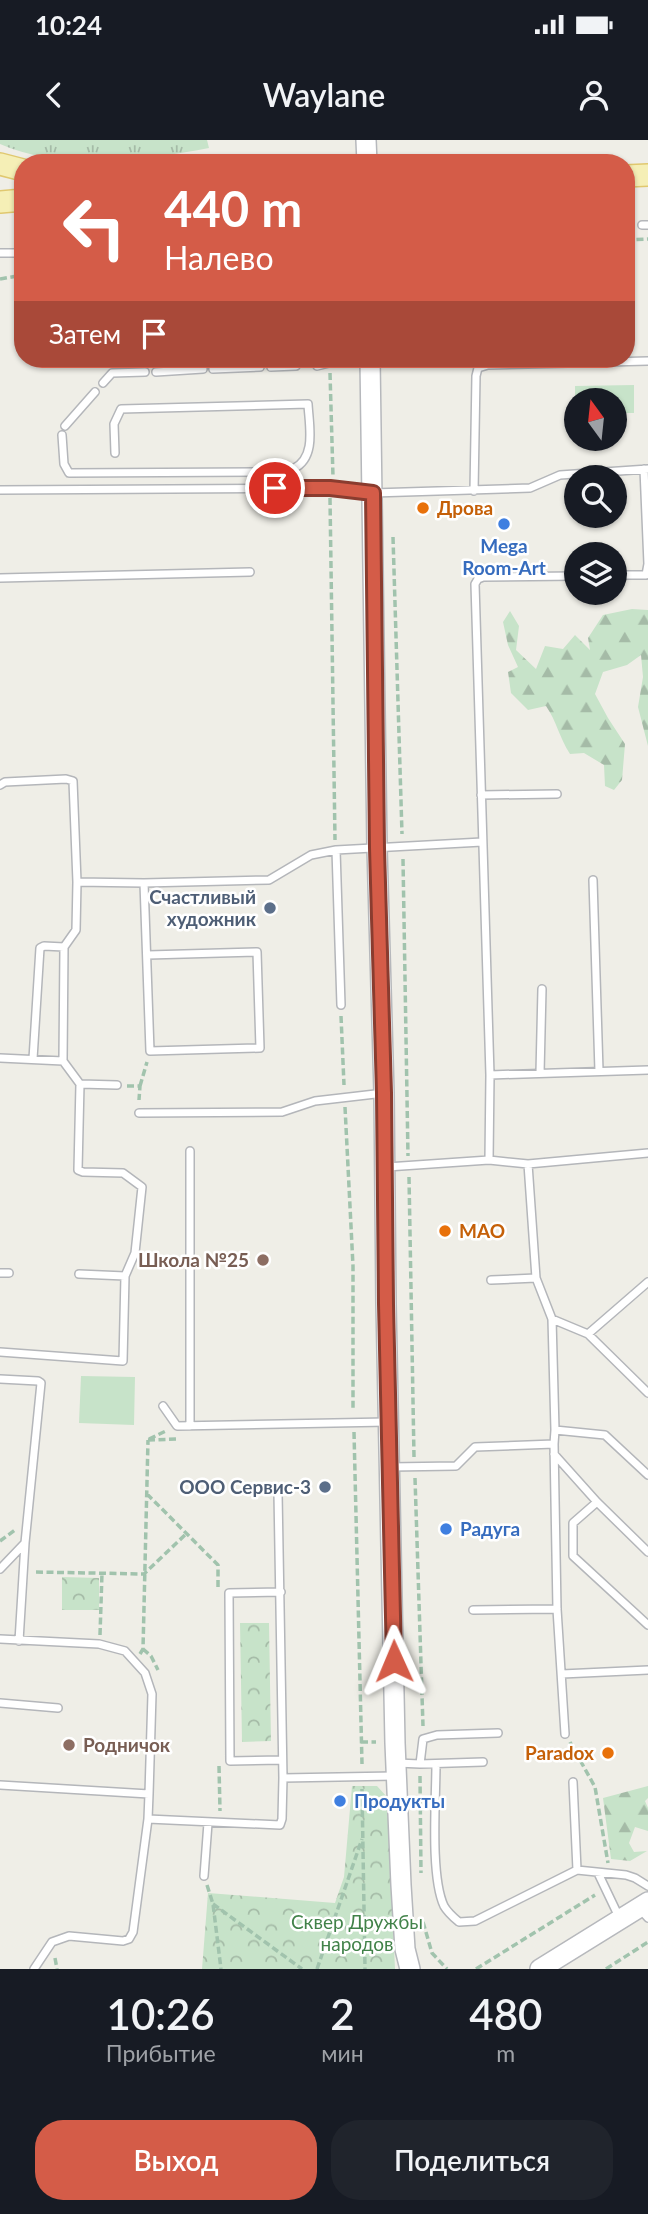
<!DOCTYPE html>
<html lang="ru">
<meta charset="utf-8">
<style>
:root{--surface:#171b24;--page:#20242c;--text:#f1f3f6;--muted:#9ea1a6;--accent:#d45c48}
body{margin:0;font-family:Lato,sans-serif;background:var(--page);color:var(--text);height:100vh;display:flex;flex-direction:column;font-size:26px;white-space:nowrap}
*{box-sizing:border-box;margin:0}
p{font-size:23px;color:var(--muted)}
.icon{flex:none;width:38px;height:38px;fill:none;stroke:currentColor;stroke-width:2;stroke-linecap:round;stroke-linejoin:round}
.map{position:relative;height:1829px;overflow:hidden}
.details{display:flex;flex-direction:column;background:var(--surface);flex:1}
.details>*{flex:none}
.top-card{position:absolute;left:14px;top:14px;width:621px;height:214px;border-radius:28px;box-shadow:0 2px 5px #0004;background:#d45c48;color:#fff;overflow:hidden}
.needle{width:46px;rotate:345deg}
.buttons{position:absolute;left:564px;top:248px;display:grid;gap:14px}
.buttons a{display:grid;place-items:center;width:63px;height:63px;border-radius:50%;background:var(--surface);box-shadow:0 2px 5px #0004;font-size:35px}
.pin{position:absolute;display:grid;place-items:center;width:60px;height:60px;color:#fff;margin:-30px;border:4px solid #fff;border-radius:50%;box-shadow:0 2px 7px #0007}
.me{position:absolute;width:77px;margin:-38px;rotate:359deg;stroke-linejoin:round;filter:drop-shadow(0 0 5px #0008)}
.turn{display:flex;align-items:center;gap:24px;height:147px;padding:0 35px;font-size:32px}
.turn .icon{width:91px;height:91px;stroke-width:2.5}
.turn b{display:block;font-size:49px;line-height:60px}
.then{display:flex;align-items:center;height:66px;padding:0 35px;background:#0003;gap:14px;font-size:26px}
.eta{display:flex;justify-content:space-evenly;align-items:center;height:119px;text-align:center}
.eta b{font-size:42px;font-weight:600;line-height:49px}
.action{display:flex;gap:14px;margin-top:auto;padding:14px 35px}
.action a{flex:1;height:80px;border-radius:28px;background:var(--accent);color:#fff;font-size:28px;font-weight:600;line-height:80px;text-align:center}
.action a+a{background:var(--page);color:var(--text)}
.status{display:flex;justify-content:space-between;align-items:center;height:49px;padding:0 35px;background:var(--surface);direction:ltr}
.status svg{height:19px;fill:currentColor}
header{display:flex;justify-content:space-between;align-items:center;height:91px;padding:0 35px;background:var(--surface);font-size:32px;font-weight:600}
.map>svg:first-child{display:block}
</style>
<div class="status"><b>10:24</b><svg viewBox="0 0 49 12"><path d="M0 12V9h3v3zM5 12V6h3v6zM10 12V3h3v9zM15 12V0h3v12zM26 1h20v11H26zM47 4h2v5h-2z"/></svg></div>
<header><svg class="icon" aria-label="back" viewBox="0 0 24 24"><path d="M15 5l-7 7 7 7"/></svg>Waylane<svg class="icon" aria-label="person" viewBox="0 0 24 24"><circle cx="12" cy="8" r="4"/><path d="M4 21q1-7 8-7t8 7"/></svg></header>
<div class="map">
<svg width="648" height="1829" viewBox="0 0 648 1829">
<defs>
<pattern id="grass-tufts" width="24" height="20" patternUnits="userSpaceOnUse" patternTransform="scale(1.75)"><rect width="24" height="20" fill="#c7e3c9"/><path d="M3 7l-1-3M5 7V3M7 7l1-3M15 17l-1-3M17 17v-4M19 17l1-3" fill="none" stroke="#a5bba7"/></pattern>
<pattern id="forest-firs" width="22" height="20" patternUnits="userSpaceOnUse" patternTransform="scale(1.75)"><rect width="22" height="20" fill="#c7e3c9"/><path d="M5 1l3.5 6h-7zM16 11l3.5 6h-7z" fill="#a5bba7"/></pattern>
<pattern id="park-crowns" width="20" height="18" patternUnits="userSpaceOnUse" patternTransform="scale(1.75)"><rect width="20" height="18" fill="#c7e3c9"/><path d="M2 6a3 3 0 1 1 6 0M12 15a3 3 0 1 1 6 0" fill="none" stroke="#a5bba7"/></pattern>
</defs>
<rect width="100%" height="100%" fill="#efeee7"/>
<path fill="url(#grass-tufts)" d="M0,0h207l2,8c-63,12 -149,23 -209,-4z"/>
<path fill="url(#forest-firs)" d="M632,469l16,1v136l-10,-39 5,-30 -2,-22 -14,10 -24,7 -8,22 13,24 17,26 -3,36 -8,10 -9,-4 -1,-21 -20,-12 -14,1c-11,-17 -13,-32 -24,-48l-18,4 -17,-17 -3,-21 10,-5 -10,-22 -5,-23 7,-11 9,15 -3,24 20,19 9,-23 18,3 12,-14 15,15 -2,-12 15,-23z
M648,1646v12l-3,3 3,7v23l-13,-4 -6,16 5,9 13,-1 -17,10 -19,-2 -8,-61z"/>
<path fill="url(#park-crowns)" d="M62,1437l37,1v32h-37z
M240,1483h29l2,118 -29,1z
M352,1646h25l10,11 8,172h-193l6,-76 127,10 9,-26z"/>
<path fill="#c7e3c9" d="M634,245v28h-20v-12h-38l-1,13v-28z
M81,1236l54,1 -1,48 -55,-2z"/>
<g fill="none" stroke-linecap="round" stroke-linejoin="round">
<defs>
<path id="lane" d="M642,85h6
M0,113h23
M317,226l20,-5 31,2
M271,227l25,-1
M213,229l47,-2
M156,232l47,-3
M103,243l9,-10 33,-1
M65,286l30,-34
M62,295l2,29 5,9 207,-1c5,-1 13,-1 17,-3 24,-11 16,-44 15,-65l-187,5 -7,15 1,29
M0,350l329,-2 44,5 157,-5 30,-13 88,-6
M474,351l2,-115 2,-8 10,-3 160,-4
M614,435h32l2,-11 -4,-95
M0,438l250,-6
M0,645l5,-3 61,-3 7,2 4,101 -1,48 -12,17 -1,114 17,23 -2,86 5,2 40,1 19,14 -7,66 -10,23 -2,85 -123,-9
M481,655l76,-1
M336,710l5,155
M593,740l6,191
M77,742l67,1 125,-3 42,-25 25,-5 146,-8
M144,743l6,168 110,-3 -3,-96 -109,3
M0,918l63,3
M33,919l7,-111 4,-2 20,1
M540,933l2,-84
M490,935l158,-5
M80,944l37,1
M139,973l143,-1 33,-11 69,-8
M489,1020l1,-85 -15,-491 3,-5 5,-2 93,-1
M528,1024l8,114 16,41 3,111 -1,14 3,165 8,125
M387,1027l102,-7 39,4 120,-11
M0,1133h9
M79,1134l46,2
M491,1140l45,-2
M552,1179l36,15 60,59
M588,1194l60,-52
M0,1239l38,2 3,2 -16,160 -6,98
M163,1266l14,20 210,-4
M190,1286v-275
M555,1290l50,5 43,40
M554,1314l43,48 51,50
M391,1327l65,-1 19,-19 79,-3
M597,1362l-24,21v33l75,69
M0,1429l24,-25
M281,1452l-52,1 1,168 52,-1
M473,1470l84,-1
M0,1499l99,5 26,7 20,22 7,21 -3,100 -1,25 -15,113 -4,7 -6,2 -54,-5 -17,6 -18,27
M562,1534l86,-4
M0,1563l58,5
M397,1623l23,1 63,-2
M420,1624l3,-25 14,-4 61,-2
M436,1624c0,35 -6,112 8,142 4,7 9,11 15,16l16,-1 102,-51 49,5 9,3 13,8
M283,1638l111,-2
M573,1642l4,88
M0,1645l149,9
M148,1679l132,6 2,-6 1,-41 -5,-285
M598,1733l21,44
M204,1736l4,-53
M639,1768l9,10"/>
<path id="secondary" d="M366,0l1,23
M370,219l7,489 7,245 2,211 9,439 6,142 4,64 5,20
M540,1829l108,-67"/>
<path id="primary" d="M0,24l23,6
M626,36l22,-1
M0,62l23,-2"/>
</defs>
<use href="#lane" stroke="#b4b6ba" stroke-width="10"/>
<use href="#secondary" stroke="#b6b8bc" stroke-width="22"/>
<use href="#primary" stroke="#e0c86f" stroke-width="24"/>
<path stroke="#a1c3ad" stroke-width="3.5" stroke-dasharray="7 3.5" stroke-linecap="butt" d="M626,100l22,-1
M0,139l23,-4
M330,233l3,104
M330,358l5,342
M393,397l9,297
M403,719l5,297
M341,876l3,69
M127,946h13l-1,14
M140,946l7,-24
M345,967l8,159v145
M409,1037l5,280
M354,1292l8,332
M149,1299l19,-9
M148,1300l29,-1
M415,1338l8,248
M147,1354l71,71v22
M0,1401l15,-11
M36,1432l108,2 42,-40
M100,1495l2,-62
M143,1509l8,7 7,14
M140,1514l3,-5 5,-209
M361,1602h15
M570,1602l25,45 13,76
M219,1626l1,45
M420,1636l1,97
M362,1649l3,180
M207,1745l6,19 8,65
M213,1764l89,65
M423,1782l9,31 15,16
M55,1818l2,11
M317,1829l45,-130
M476,1829l119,-74
M606,1829l42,-27"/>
<use href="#lane" stroke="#fff" stroke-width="7"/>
<use href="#secondary" stroke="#fff" stroke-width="19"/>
<use href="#primary" stroke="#f5efb6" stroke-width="21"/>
</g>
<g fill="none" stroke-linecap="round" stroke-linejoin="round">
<defs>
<path id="route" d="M275,348h55l43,5 4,355 7,245 2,211 8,357"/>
</defs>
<use href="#route" stroke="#8a3c2f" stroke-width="18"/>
<use href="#route" stroke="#d45c48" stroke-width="12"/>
</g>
<g fill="#e8710a" stroke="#fff" stroke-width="2.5">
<circle cx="423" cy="368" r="7"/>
<circle cx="445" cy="1091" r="7"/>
<circle cx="608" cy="1613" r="7"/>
</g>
<g fill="#3f7fe0" stroke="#fff" stroke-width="2.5">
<circle cx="504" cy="384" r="7"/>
<circle cx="446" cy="1389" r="7"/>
<circle cx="340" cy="1661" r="7"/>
</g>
<g fill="#5c6f8a" stroke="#fff" stroke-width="2.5">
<circle cx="270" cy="768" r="7"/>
<circle cx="325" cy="1347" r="7"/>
</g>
<g fill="#8d6e63" stroke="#fff" stroke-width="2.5">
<circle cx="263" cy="1120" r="7"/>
<circle cx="69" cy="1605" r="7"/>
</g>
<g text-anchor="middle" stroke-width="5" stroke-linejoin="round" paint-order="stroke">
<g font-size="19" font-weight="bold" fill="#c56008" stroke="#fff" text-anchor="start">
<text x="437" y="375">Дрова</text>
<text x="459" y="1098">МАО</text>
<text x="594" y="1620" text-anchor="end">Paradox</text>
</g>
<g font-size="19" font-weight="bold" fill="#366cbe" stroke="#fff" text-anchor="start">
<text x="504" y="413" text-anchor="middle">Mega<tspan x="504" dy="22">Room-Art</tspan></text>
<text x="460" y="1396">Радуга</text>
<text x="354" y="1668">Продукты</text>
</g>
<g font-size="19" font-weight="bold" fill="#4e5e75" stroke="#fff" text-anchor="end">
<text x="256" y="764">Счастливый<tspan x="256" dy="22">художник</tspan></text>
<text x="311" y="1354">ООО Сервис-3</text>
</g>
<g font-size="19" font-weight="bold" fill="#785e54" stroke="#fff" text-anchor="end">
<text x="249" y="1127">Школа №25</text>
<text x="83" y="1612" text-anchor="start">Родничок</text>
</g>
<g font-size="19" fill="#418249" stroke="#fff">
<text x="357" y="1789">Сквер Дружбы<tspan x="357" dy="22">народов</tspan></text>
</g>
</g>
</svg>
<div class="buttons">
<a><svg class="needle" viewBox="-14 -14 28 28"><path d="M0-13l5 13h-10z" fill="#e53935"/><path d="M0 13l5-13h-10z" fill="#9ea1a6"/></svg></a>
<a><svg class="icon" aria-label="search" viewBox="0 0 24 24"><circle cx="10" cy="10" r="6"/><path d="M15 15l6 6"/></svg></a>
<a><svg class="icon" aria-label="layers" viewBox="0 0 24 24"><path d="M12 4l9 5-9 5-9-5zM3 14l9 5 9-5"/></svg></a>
</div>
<div class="pin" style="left:275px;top:348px;background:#d93025"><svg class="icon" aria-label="arrive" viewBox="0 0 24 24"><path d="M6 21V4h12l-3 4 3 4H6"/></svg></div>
<svg class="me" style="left:394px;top:1521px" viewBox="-20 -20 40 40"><path d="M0-17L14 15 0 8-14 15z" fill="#d45c48" stroke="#fff" stroke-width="4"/></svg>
<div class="top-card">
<div class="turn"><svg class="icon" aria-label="left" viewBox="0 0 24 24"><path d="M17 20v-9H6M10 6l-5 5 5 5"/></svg><div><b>440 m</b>Налево</div></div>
<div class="then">Затем<svg class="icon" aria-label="arrive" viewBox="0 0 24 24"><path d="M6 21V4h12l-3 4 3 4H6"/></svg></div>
</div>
</div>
<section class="details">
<div class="eta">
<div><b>10:26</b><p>Прибытие</p></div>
<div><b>2</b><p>мин</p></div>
<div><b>480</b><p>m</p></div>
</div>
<div class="action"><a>Выход</a><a>Поделиться</a></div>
</section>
